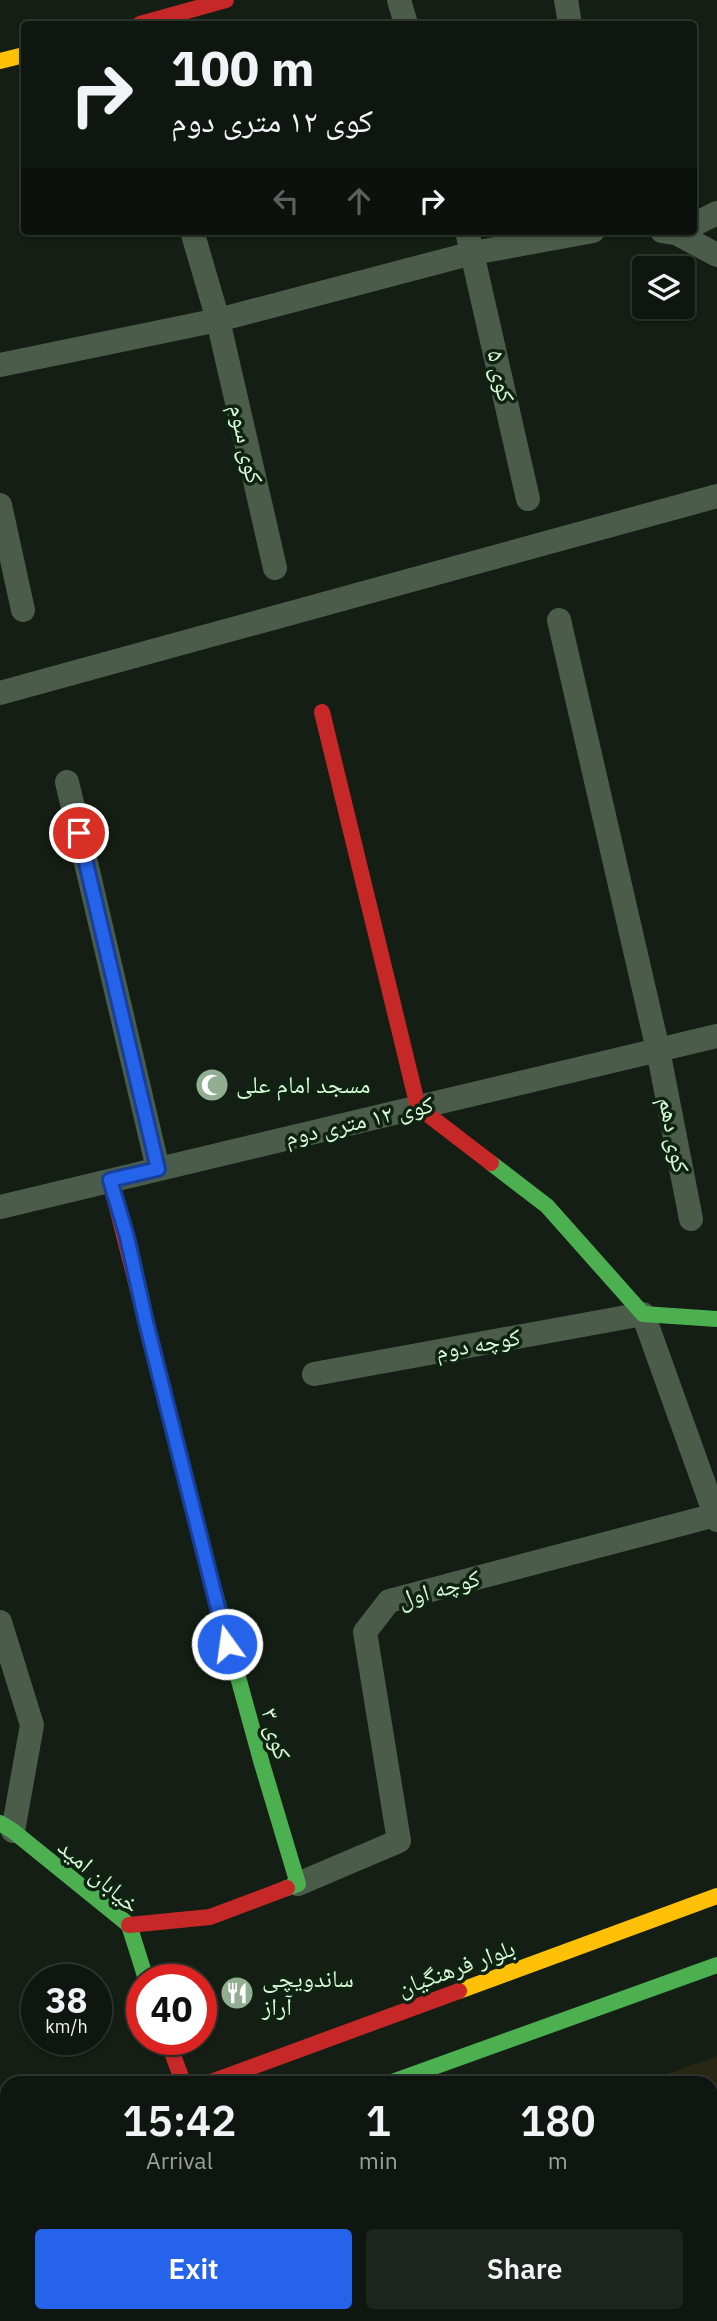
<!DOCTYPE html>
<meta charset="utf-8">
<style>
:root{--surface:#0f160f;--page:#1d231d;--text:#f1f3f6;--muted:#9b9f9e;--line:#2f352f;--accent:#2563eb}
body{margin:0;font-family:"IBM Plex Sans","Noto Naskh Arabic",sans-serif;background:var(--page);color:var(--text);height:100vh;display:flex;flex-direction:column;font-size:26px;white-space:nowrap}
*{box-sizing:border-box;margin:0}
p{font-size:23px;color:var(--muted)}
.icon{flex:none;width:38px;height:38px;fill:none;stroke:currentColor;stroke-width:2;stroke-linecap:round;stroke-linejoin:round}
.map{position:relative;flex:1;overflow:hidden}
.sheet{position:absolute;left:0px;top:2076px;width:718px;height:247px;display:flex;flex-direction:column;background:var(--surface);border-radius:21px 21px 0 0;box-shadow:0 2px 5px #0004,0 0 0 2px var(--line)}
.sheet>*{flex:none}
.guide{position:absolute;left:21px;top:21px;width:676px;height:214px;border-radius:7px;box-shadow:0 2px 5px #0004,0 0 0 2px var(--line);background:#0f160f;color:var(--text);overflow:hidden}
.controls{position:absolute;left:632px;top:256px;display:grid;gap:14px}
.controls a{display:grid;place-items:center;width:63px;height:63px;border-radius:7px;background:var(--surface);box-shadow:0 2px 5px #0004,0 0 0 2px var(--line);font-size:35px}
.speed{position:absolute;left:21px;top:1964px;display:flex;gap:14px;font-size:35px;font-weight:700;text-align:center}
.speed>*{display:grid;place-content:center;width:91px;height:91px;border-radius:50%;background:var(--surface);box-shadow:0 2px 5px #0004,0 0 0 2px var(--line);line-height:1}
.speed small{font-size:18px;font-weight:400}
.speed .limit{border:10px solid #d22;background:#fff;color:#111}
.pin{position:absolute;display:grid;place-items:center;width:60px;height:60px;color:#fff;margin:-30px;border:4px solid #fff;border-radius:50%;box-shadow:0 2px 7px #0007}
.me{position:absolute;width:77px;margin:-38px;rotate:346deg;stroke-linejoin:round;filter:drop-shadow(0 0 5px #0008)}
.turn{display:flex;align-items:center;gap:24px;height:147px;padding:0 35px;font-size:32px}
.turn .icon{width:91px;height:91px;stroke-width:2.5}
.turn b{display:block;font-size:49px;line-height:60px}
.lanes{display:flex;align-items:center;height:66px;padding:0 35px;background:#0003;justify-content:center;gap:35px;direction:ltr}
.lanes .off{opacity:.35}
.eta{display:flex;justify-content:space-evenly;align-items:center;height:119px;text-align:center}
.eta b{font-size:42px;font-weight:600;line-height:49px}
.action{display:flex;gap:14px;margin-top:auto;padding:14px 35px}
.action a{flex:1;height:80px;border-radius:7px;background:var(--accent);color:#fff;font-size:28px;font-weight:600;line-height:80px;text-align:center}
.action a+a{background:var(--page);color:var(--text)}
.map>svg:first-child{display:block}
</style>
<div class="map">
<svg width="717" height="2321" viewBox="0 0 717 2321">
<rect width="100%" height="100%" fill="#141e14"/>
<path fill="#282714" d="M717,2056v104l-6,-5 -1,-73h-65z"/>
<g fill="none" stroke-linecap="round" stroke-linejoin="round">
<path stroke="#4b5d4a" stroke-width="24" d="M399,0l7,24
M566,0l4,24
M693,225l24,-12
M192,231l26,89 57,248
M467,231l61,268
M662,231l14,2 41,22
M0,365l218,-45 255,-67 120,-22
M0,505l23,105
M559,620l99,430 33,169
M0,693l717,-197
M67,782l91,387
M0,1207l717,-171
M314,1374l329,-60 74,206
M0,1622l32,103 -19,106
M298,1884l101,-43 -34,-209 24,-31 326,-86
M710,2247l7,-8
M446,2315l8,6
M241,2321l4,-6
M652,2321l5,-6"/>
<path stroke="#4caf50" stroke-width="16" d="M491,1163l56,43 96,108 74,5
M211,1579l51,185 36,120 -11,4
M0,1823l13,8 116,94 17,54
M392,2082l325,-117
M0,2165l7,-2
M0,2227l7,-3"/>
<path stroke="#ffc107" stroke-width="16" d="M0,61l24,-6
M459,1991l258,-95"/>
<path stroke="#c62828" stroke-width="16" d="M140,24l86,-24
M322,712l96,395 73,56
M110,1180l101,399
M129,1925l81,-8 77,-29
M167,2039l16,43
M211,2082l248,-91"/>
</g>
<g fill="none" stroke-linecap="round" stroke-linejoin="round">
<defs>
<path id="route" d="M79,833l79,336 -48,11 17,57 19,85 81,322"/>
</defs>
<use href="#route" stroke="#184099" stroke-width="18"/>
<use href="#route" stroke="#2563eb" stroke-width="12"/>
</g>
<defs>
<symbol id="mosque-disc" viewBox="-11 -11 22 22"><circle r="9.5" fill="#91ad92" stroke="#102211"/><path d="M3.5-4.9A6 6 0 1 0 3.5 4.9A5 5 0 1 1 3.5-4.9Z" fill="#fff"/></symbol>
<symbol id="restaurant-disc" viewBox="-11 -11 22 22"><circle r="9.5" fill="#91ad92" stroke="#102211"/><path d="M-5-6h1v4h1v-4h1v4h1v-4h1v5L-1.5 .5V6h-2V.5L-5-1ZM5-6V6H3V1.5H1.5Q1.5-4 5-6Z" fill="#fff"/></symbol>
</defs>
<g fill-rule="evenodd">
<use href="#mosque-disc" x="193" y="1066" width="38" height="38"/>
<use href="#restaurant-disc" x="218" y="1974" width="38" height="38"/>
</g>
<g text-anchor="middle" stroke-width="7" stroke-linejoin="round" paint-order="stroke">
<g font-size="24" fill="#d5fad6" stroke="#102211">
<text transform="translate(501 376) rotate(77)" y="8">کوی ۵</text>
<text transform="translate(246 444) rotate(77)" y="8">کوی سوم</text>
<text transform="translate(359 1121) rotate(-13)" y="8">کوی ۱۲ متری دوم</text>
<text transform="translate(674 1135) rotate(79)" y="8">کوی دهم</text>
<text transform="translate(478 1344) rotate(-10)" y="8">کوچه دوم</text>
<text transform="translate(439 1589) rotate(-16)" y="8">کوچه اول</text>
<text transform="translate(276 1734) rotate(74)" y="8">کوی ۳</text>
<text transform="translate(99 1876) rotate(41)" y="8">خیابان امید</text>
<text transform="translate(456 1968) rotate(-20)" y="8">بلوار فرهنگیان</text>
</g>
<g font-size="24" fill="#d5fad6" stroke="#102211" text-anchor="start">
<text x="236" y="1093">مسجد امام علی</text>
<text x="262" y="1987">ساندویچی<tspan x="262" dy="28">آراز</tspan></text>
</g>
</g>
</svg>
<div class="controls">
<a><svg class="icon" aria-label="layers" viewBox="0 0 24 24"><path d="M12 4l9 5-9 5-9-5zM3 14l9 5 9-5"/></svg></a>
</div>
<div class="speed"><div>38<small>km/h</small></div><div class="limit">40</div></div>
<div class="pin" style="left:79px;top:833px;background:#d93025"><svg class="icon" aria-label="arrive" viewBox="0 0 24 24"><path d="M6 21V4h12l-3 4 3 4H6"/></svg></div>
<svg class="me" style="left:227px;top:1644px" viewBox="-20 -20 40 40"><circle r="17" fill="#2563eb" stroke="#fff" stroke-width="3"/><path d="M0-11L8 9 0 5-8 9z" fill="#fff"/></svg>
<div class="guide">
<div class="turn"><svg class="icon" aria-label="right" viewBox="0 0 24 24"><path d="M7 20v-9h11M14 6l5 5-5 5"/></svg><div><b>100 m</b>کوی ۱۲ متری دوم</div></div>
<div class="lanes"><svg class="icon off" aria-label="left" viewBox="0 0 24 24"><path d="M17 20v-9H6M10 6l-5 5 5 5"/></svg><svg class="icon off" aria-label="ahead" viewBox="0 0 24 24"><path d="M12 20V5M6 11l6-6 6 6"/></svg><svg class="icon" aria-label="right" viewBox="0 0 24 24"><path d="M7 20v-9h11M14 6l5 5-5 5"/></svg></div>
</div>
<section class="sheet">
<div class="eta">
<div><b>15:42</b><p>Arrival</p></div>
<div><b>1</b><p>min</p></div>
<div><b>180</b><p>m</p></div>
</div>
<div class="action"><a>Exit</a><a>Share</a></div>
</section>
</div>
